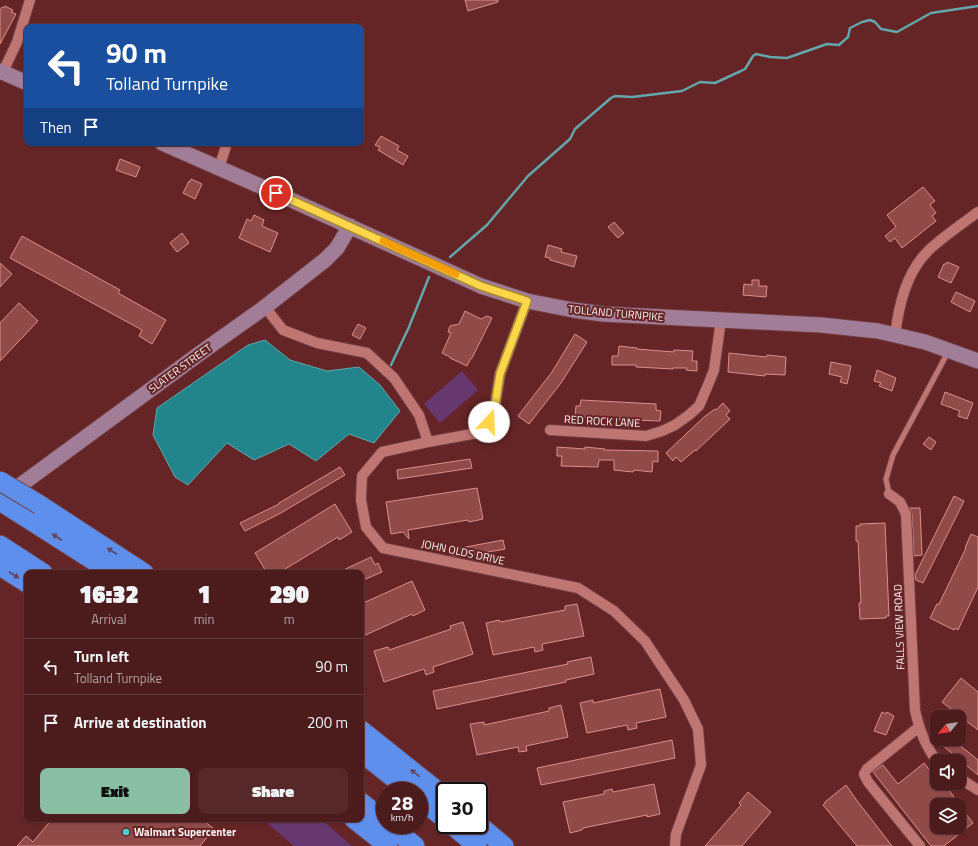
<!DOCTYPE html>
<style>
:root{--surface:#4c1b1c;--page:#562829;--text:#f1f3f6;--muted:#b2a1a3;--line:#63393b;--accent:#8abfa5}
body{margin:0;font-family:"Titillium Web",sans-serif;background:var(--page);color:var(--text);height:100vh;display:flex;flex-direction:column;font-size:15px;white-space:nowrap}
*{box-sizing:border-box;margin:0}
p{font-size:13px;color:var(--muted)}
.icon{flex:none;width:22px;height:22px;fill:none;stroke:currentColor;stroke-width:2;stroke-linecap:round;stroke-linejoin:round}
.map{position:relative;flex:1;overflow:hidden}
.details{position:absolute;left:24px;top:570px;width:340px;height:252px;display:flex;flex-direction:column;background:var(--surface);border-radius:8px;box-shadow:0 1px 3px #0004,0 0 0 1px var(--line)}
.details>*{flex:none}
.banner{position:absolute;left:24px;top:24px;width:340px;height:122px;border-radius:8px;box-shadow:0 1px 3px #0004,0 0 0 1px var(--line);background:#1a4fa0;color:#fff;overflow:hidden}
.needle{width:26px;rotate:240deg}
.controls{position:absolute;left:930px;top:710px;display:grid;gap:8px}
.controls a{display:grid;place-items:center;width:36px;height:36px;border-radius:8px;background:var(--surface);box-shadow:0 1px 3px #0004,0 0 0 1px var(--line);font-size:20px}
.speed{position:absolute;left:376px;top:782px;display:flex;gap:8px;font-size:20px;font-weight:700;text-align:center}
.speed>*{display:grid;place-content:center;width:52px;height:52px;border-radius:50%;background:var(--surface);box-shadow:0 1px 3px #0004,0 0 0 1px var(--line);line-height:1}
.speed small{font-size:10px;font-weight:400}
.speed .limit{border:2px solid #111;border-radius:6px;background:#fff;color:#111}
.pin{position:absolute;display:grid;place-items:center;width:34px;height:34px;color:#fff;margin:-17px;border:2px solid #fff;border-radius:50%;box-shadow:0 1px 4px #0007}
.me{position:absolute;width:44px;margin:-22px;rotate:20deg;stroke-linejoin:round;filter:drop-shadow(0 0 3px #0008)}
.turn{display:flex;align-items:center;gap:14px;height:84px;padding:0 16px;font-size:18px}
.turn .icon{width:52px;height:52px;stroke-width:2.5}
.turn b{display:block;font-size:28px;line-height:34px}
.then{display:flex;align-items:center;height:38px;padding:0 16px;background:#0003;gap:8px;font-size:15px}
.eta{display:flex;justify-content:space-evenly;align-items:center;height:68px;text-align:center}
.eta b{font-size:24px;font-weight:800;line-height:28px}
.primary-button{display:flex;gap:8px;margin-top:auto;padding:8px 16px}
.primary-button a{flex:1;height:46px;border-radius:8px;background:var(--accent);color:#111;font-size:16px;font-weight:800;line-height:46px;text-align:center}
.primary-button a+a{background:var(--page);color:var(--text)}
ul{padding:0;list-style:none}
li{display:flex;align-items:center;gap:12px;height:56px;padding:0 16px;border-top:1px solid var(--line)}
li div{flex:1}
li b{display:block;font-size:15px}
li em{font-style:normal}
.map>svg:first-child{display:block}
</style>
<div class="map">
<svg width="978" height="846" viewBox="0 0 978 846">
<rect width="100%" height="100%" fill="#652425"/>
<path fill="#67386f" d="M462,371l16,19 -38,33 -16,-19z
M262,819h59l31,27h-58z"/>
<path fill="#22858c" stroke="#63a6ab" d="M265,340l25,20 37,11 32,-4 21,18 20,26 -26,32 -25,-9 -33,27 -27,-17 -35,16 -27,-17 -39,42 -13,-8 -22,-42 4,-27 91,-63z"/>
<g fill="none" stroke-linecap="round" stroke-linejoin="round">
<path stroke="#63a6ab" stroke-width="2.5" d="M450,257l37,-32 41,-49 42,-37 5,-10 36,-31 4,-2 17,1 50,-6 18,-9 15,1 26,-12 4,-2 8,-13 3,-2 14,3 17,1 40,-14 12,1 9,-8 2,-9 12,-6 8,-2 5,2 6,7 16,3 34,-19 47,-7
M391,365l18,-38 20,-50"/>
</g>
<path fill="#904b49" stroke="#dc8f8c" d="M465,0h33v2l-30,9z
M5,6l8,4 -2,2 5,2 -16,30v-33l2,-4 2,1z
M381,136l18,10 -2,4 11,6 -5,9 -25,-15 2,-3 -5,-2z
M120,159l20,8 -4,10 -20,-7z
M191,179l11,5 -7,15 -12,-6 6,-12 1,1z
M923,187l12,14 -5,4 6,8 -4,3 4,5 -34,27 -7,-10 -5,4 -5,-6 11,-9 -9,-12z
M254,215l10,5 -2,6 16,7 -8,19 -31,-14 8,-19 4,2z
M614,222l10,11 -6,5 -10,-11z
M182,233l7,10 -12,9 -7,-9z
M22,236l98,54 -2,3 48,27 -14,24 -13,-8 3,-6 -132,-72z
M548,245l14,4 -1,3 16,4 -3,11 -24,-7v-2l-5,-1z
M947,262l12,5 -8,16 -13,-6 6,-13h2z
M0,263l12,11 -12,13z
M752,280h7v6h8l-1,11 -23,-2 1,-11 8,1z
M956,292l19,9 -5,11 -19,-10z
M19,303l19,18 -38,40v-38z
M465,311l16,8 6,-3 5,2 -20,40h-1l-4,8 -17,-8v-1l-8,-4 9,-20 -3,-1 2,-6 9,-2z
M358,324l8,4 -6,11 -8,-4z
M575,334l12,8 -26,41 -32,41 -11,-8 34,-44z
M619,346l18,2v1l37,3v-2l19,1 -1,10h5v10l-11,-1 1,-2h-14v1l-37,-2v-2h-24v-9h6z
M729,353l37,4 1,-2 19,2 -1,18 -20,-1v2l-37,-4z
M831,362l20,4 -4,18 -7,-2 2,-5 -13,-3z
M877,370l19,8 -4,13 -13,-5 2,-3 -7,-2z
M945,392l28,11 -6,16 -9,-3 2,-5 -19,-7z
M581,400l75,4v6l5,1 -1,10 -75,-3v-1l-10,-1 1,-10h4z
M723,403l7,8 -4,4 4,4 -34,32 -1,-1 -14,12 -5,-5 -3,4 -7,-8 38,-36 11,-8 1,1z
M929,437l7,5 -5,8 -8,-6z
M557,447l28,2v-2l20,2 -1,1 54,1v11l-5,-1 -1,11 -18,-2 -1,2 -19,-2v-10h-15l-1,7 -37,-1 1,-10h-5z
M470,459l2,9 -74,11 -1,-9z
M340,467l5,8 -66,39 -34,17 -5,-8 39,-19v-1z
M477,488l6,31 -14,3 -1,-2 -60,10 1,9 -6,-7 -12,2 -5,-32z
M954,496l10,5 -41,82 -7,-3 -1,-5z
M335,504l17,28 -13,8 -1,-3 -53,32 2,4h-20l-12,-20z
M910,508h10l2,47 -8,1 -2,-42z
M885,523l4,93h-3v2l-26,1 -1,-16h2l-3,-62h-2v-15h4v-2z
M971,534l7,3v50l-20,43 -3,-2 -1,2 -24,-12 7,-14h2l27,-56h-1z
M503,540l2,9 -45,8 -9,-2 -1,-5z
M371,557l4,8 3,-2 4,9 -21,9v-8h-24z
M412,581l13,29 -12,6 -1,-2 -51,23v-33z
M577,604l7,32 -42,8 1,6 -8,2 -1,-5 -41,8 -7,-32 13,-3 1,2 65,-12v-4z
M463,622l10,32 -40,13 1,5 -8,3 -2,-6 -40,13 -10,-31 14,-4 1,3 62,-21 -1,-3z
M591,657l3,17 -28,6v2l-129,27 -4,-18 135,-27 -1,-2z
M961,678l17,14v38l-36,-28z
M660,689l6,28 -30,6 1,5 -9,2 -1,-5 -40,8 -7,-30 13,-3v3z
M561,705l7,32 -42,9 1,5 -8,1 -1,-5 -41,8 -7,-31 14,-2v3l65,-14v-3z
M882,712l4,2 1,-2 7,4 -8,19 -12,-4z
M937,723v16h15l26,21v15l-49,-41z
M672,740l3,18 -134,27 -4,-17z
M924,763l13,17v3h3l1,2 3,-2 12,17 -6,5h-13v22h22v-22l14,18 -29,23h-13l-58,-74 10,-7 15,19z
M654,784l6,30 -13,3v-2l-64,13 -1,2 -12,3 -7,-31 41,-8v-3l8,-2 1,3z
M846,785l9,13 37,48h-35l-34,-41 2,-2v-1z
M748,792l23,20 -29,34h-37l36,-41 -2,-2z
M52,819h150l12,10 -14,17h-183l9,-10 7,6z"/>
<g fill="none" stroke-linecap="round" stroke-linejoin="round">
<defs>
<path id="lane" d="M889,494l-3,-15 7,-24 55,-103"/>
<path id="street" d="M3,72l14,-30 13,-42
M219,168l8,-25
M527,301l-27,73 -6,38 -11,20 -55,10 -46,10 -20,24 -1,24 5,27 17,21 195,40 36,23 31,30 39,59 14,29 3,36 -25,69 -1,12
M265,307l18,23 34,13 50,10 27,25 25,37 9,27
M895,335c4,-30 11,-63 34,-85 15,-14 33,-26 49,-38
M550,430l96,6 16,-5 13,-6 14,-10 10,-9 9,-21 6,-15 7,-50
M889,494l11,8 6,12 9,196c4,19 10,36 22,51
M919,727l-52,42 -3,5 4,8 52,64
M959,778l19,12"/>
<path id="secondary" d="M0,71l27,12
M162,143l114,50 205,93 46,15 46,9 30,4 218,11 57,6 47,11 53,19
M7,495l192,-141 66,-47 60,-47 12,-12 13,-22"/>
<path id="highway" d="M0,501l113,72
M40,505l104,68
M0,545l43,28
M0,566l27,17
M361,730l84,67
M361,752l49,39
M419,798l26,21
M361,802l24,20
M354,819l34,27
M389,825l26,21
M452,825l25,21
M479,825l25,21"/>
</defs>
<use href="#lane" stroke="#723f44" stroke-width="7"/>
<use href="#street" stroke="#723f44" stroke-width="12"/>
<use href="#secondary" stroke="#723f44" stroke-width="17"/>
<use href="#highway" stroke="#723f44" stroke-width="21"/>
<use href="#lane" stroke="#bf7572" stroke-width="5"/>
<use href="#street" stroke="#bf7572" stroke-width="10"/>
<use href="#secondary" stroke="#a27d97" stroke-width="15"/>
<use href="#highway" stroke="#5f8fec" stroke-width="19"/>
<defs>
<path id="highway-bridge" d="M0,481l40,24"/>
</defs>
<use href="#highway-bridge" stroke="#723f44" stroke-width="21" stroke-linecap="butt"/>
<use href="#highway-bridge" stroke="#5f8fec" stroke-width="19"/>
</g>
<defs><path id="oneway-solid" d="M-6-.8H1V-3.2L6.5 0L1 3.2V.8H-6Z"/></defs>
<g fill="#634461">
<use href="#oneway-solid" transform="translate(57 537) rotate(-147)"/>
<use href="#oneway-solid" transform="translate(112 551) rotate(-147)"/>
<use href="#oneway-solid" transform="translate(14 575) rotate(33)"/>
<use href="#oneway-solid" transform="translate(415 773) rotate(-141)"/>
</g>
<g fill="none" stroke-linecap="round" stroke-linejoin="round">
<defs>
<path id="route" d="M276,193l205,93 46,15 -27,73 -6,38 -5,10"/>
</defs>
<use href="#route" stroke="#a68a30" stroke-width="10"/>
<use href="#route" stroke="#ffd54a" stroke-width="7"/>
<path stroke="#f59e0b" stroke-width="7" d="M383,241l73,33"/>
</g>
<circle fill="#51ccd5" stroke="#652425" stroke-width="1.5" cx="126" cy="832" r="4"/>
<g text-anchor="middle" stroke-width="4" stroke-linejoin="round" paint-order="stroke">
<g font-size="11" fill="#fbf2f2" stroke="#652425">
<text transform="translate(616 313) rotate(5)" y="4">TOLLAND TURNPIKE</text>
<text transform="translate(180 368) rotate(-36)" y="4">SLATER STREET</text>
<text transform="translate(602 421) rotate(3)" y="4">RED ROCK LANE</text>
<text transform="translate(463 552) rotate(12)" y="4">JOHN OLDS DRIVE</text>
<text transform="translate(899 627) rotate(-92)" y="4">FALLS VIEW ROAD</text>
</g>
<g font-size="11" font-weight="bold" fill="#fbf2f2" stroke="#652425" text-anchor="start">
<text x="134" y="836">Walmart Supercenter</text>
</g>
</g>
</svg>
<div class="controls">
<a><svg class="needle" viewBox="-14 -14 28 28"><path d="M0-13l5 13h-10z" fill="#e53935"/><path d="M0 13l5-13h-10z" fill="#b2a1a3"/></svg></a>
<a><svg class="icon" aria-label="sound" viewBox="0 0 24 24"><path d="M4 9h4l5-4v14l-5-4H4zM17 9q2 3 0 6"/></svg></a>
<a><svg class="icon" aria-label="layers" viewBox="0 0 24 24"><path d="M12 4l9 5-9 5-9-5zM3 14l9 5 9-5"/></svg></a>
</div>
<div class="speed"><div>28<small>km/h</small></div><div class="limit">30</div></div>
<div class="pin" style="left:276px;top:193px;background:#d93025"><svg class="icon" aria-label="arrive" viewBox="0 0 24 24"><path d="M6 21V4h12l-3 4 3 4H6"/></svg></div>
<svg class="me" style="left:489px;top:422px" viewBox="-20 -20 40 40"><circle r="19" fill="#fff"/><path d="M0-13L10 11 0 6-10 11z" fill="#ffd54a"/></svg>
<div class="banner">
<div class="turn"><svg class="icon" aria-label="left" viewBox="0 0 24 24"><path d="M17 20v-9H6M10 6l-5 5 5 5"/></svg><div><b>90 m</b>Tolland Turnpike</div></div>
<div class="then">Then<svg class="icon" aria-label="arrive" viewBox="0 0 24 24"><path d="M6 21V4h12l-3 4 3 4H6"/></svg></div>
</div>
<section class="details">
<div class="eta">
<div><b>16:32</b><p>Arrival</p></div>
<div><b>1</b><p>min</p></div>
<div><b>290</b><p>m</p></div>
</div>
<ul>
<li><svg class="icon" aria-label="left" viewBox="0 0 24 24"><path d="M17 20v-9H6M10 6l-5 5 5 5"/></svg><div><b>Turn left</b><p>Tolland Turnpike</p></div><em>90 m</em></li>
<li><svg class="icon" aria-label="arrive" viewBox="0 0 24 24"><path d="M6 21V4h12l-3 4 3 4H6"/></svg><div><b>Arrive at destination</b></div><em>200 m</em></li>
</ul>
<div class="primary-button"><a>Exit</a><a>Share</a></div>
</section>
</div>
